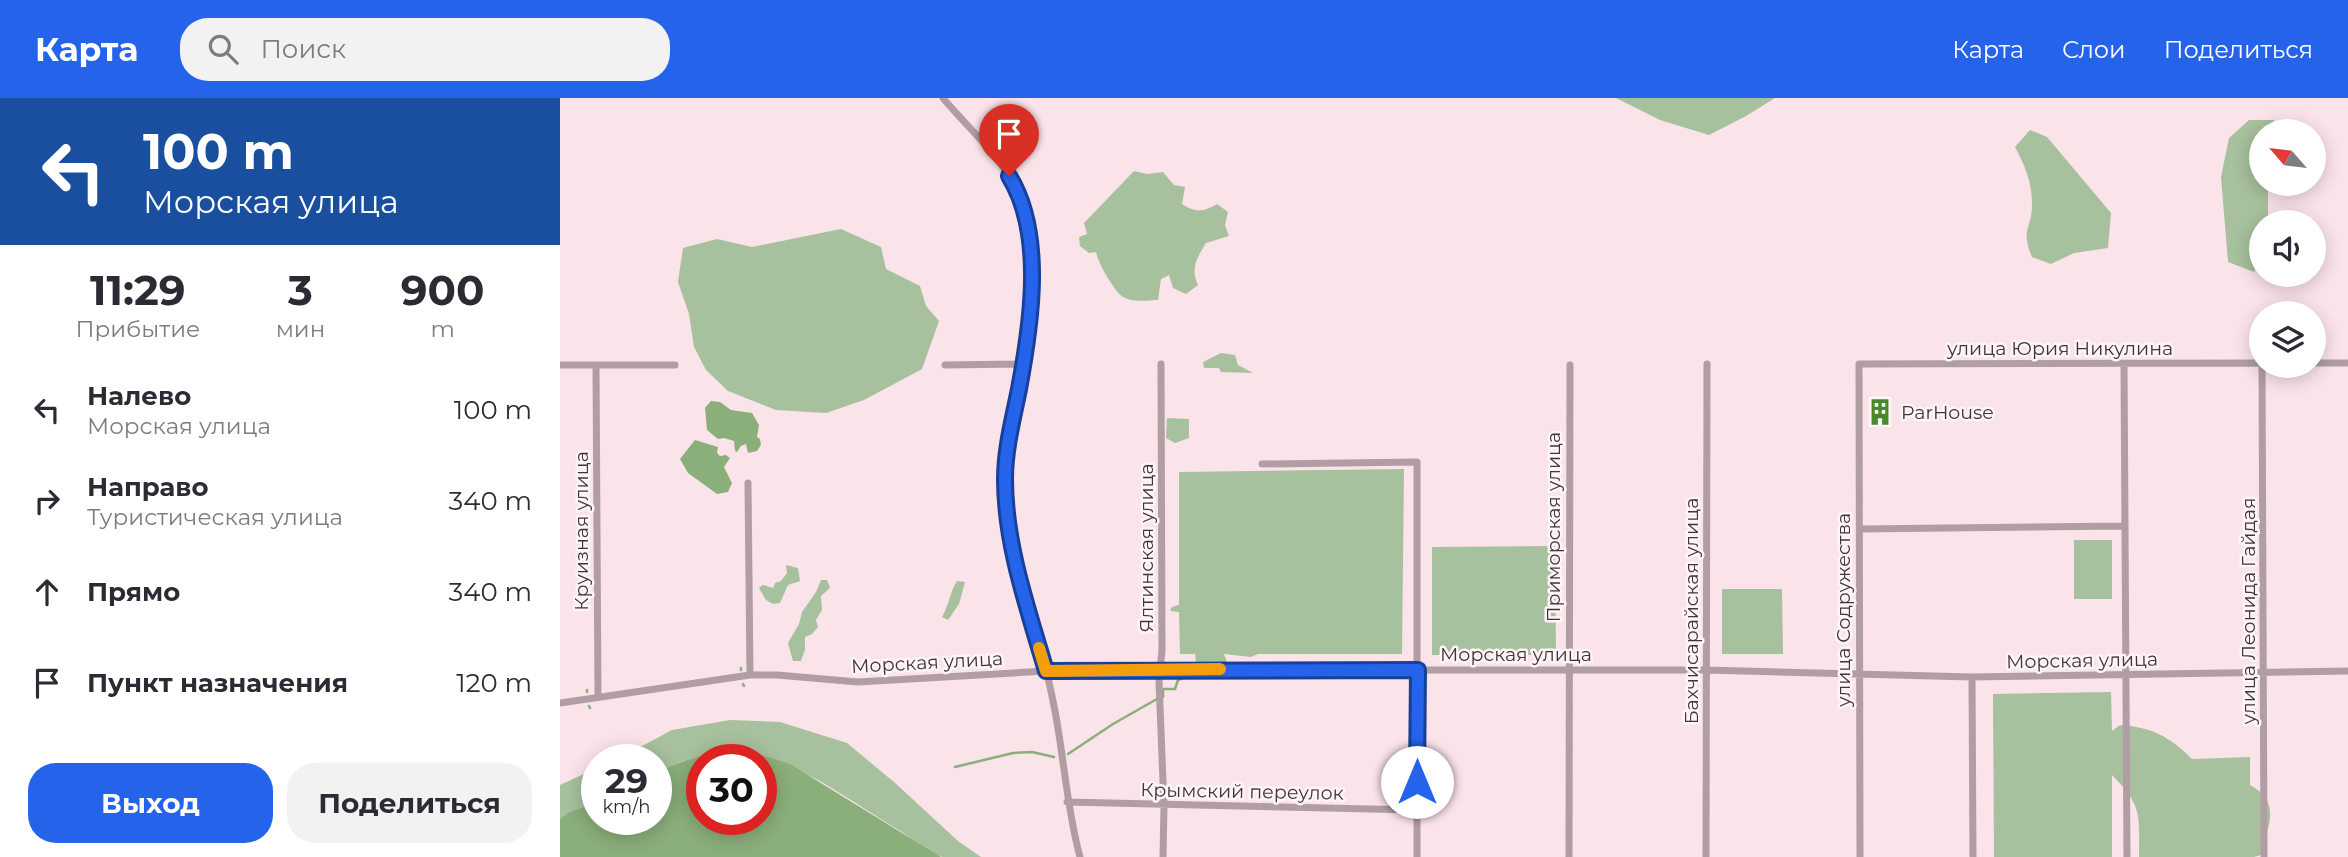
<!DOCTYPE html>
<html lang="ru">
<meta charset="utf-8">
<style>
:root{--surface:#fff;--page:#f2f2f3;--text:#2b2b33;--muted:#7c7c81;--accent:#2563eb}
body{margin:0;font-family:Montserrat,sans-serif;background:var(--page);color:var(--text);height:100vh;display:flex;flex-direction:column;font-size:26px;white-space:nowrap}
*{box-sizing:border-box;margin:0}
p{font-size:23px;color:var(--muted)}
.icon{flex:none;width:38px;height:38px;fill:none;stroke:currentColor;stroke-width:2;stroke-linecap:round;stroke-linejoin:round}
.map{position:relative;flex:1;overflow:hidden}
.side{display:flex;flex-direction:column;background:var(--surface);width:560px}
.side>*{flex:none}
.banner{background:#1a4fa0;color:#fff;overflow:hidden}
.needle{width:46px;rotate:298deg}
.controls{position:absolute;left:1689px;top:21px;display:grid;gap:14px}
.controls a{display:grid;place-items:center;width:77px;height:77px;border-radius:50%;background:var(--surface);box-shadow:0 4px 18px #0003;font-size:35px}
.speed{position:absolute;left:21px;top:646px;display:flex;gap:14px;font-size:35px;font-weight:700;text-align:center}
.speed>*{display:grid;place-content:center;width:91px;height:91px;border-radius:50%;background:var(--surface);box-shadow:0 4px 18px #0003;line-height:1}
.speed small{font-size:18px;font-weight:400}
.speed .limit{border:10px solid #d22;background:#fff;color:#111}
.pin{position:absolute;display:grid;place-items:center;width:60px;height:60px;color:#fff;margin:-72px -30px;border-radius:50% 50% 50% 0;rotate:-45deg;box-shadow:0 0 7px #0007}
.pin .icon{rotate:45deg}
.me{position:absolute;width:77px;margin:-38px;rotate:0deg;stroke-linejoin:round;filter:drop-shadow(0 0 5px #0008)}
.turn{display:flex;align-items:center;gap:24px;height:147px;padding:0 28px;font-size:32px}
.turn .icon{width:91px;height:91px;stroke-width:2.5}
.turn b{display:block;font-size:49px;line-height:60px}
.eta{display:flex;justify-content:space-evenly;align-items:center;height:119px;text-align:center}
.eta b{font-size:42px;font-weight:700;line-height:49px}
.button{display:flex;gap:14px;margin-top:auto;padding:14px 28px}
.button a{flex:1;height:80px;border-radius:28px;background:var(--accent);color:#fff;font-size:28px;font-weight:700;line-height:80px;text-align:center}
.button a+a{background:var(--page);color:var(--text)}
ul{padding:0;list-style:none}
li{display:flex;align-items:center;gap:21px;height:91px;padding:0 28px}
li div{flex:1}
li b{display:block;font-size:26px}
li em{font-style:normal}
header{display:flex;align-items:center;gap:42px;box-sizing:border-box;height:98px;padding:0 35px;background:var(--accent);color:#fff}
header strong{font-size:33px}
nav{display:flex;gap:38px;margin-inline-start:auto;font-size:24px}
.search{width:490px;height:63px;background:var(--page);display:flex;align-items:center;gap:18px;box-sizing:border-box;padding:0 24px;border-radius:28px;color:var(--muted);font-size:26px}
main{display:flex;flex:1;min-height:0}
.map>svg:first-child{display:block}
</style>
<header>
<strong>Карта</strong>
<div class="search"><svg class="icon" aria-label="search" viewBox="0 0 24 24"><circle cx="10" cy="10" r="6"/><path d="M15 15l6 6"/></svg>Поиск</div>
<nav><a>Карта</a><a>Слои</a><a>Поделиться</a></nav>
</header>
<main>
<section class="side">
<div class="banner">
<div class="turn"><svg class="icon" aria-label="left" viewBox="0 0 24 24"><path d="M17 20v-9H6M10 6l-5 5 5 5"/></svg><div><b>100 m</b>Морская улица</div></div>
</div>
<div class="eta">
<div><b>11:29</b><p>Прибытие</p></div>
<div><b>3</b><p>мин</p></div>
<div><b>900</b><p>m</p></div>
</div>
<ul>
<li><svg class="icon" aria-label="left" viewBox="0 0 24 24"><path d="M17 20v-9H6M10 6l-5 5 5 5"/></svg><div><b>Налево</b><p>Морская улица</p></div><em>100 m</em></li>
<li><svg class="icon" aria-label="right" viewBox="0 0 24 24"><path d="M7 20v-9h11M14 6l5 5-5 5"/></svg><div><b>Направо</b><p>Туристическая улица</p></div><em>340 m</em></li>
<li><svg class="icon" aria-label="ahead" viewBox="0 0 24 24"><path d="M12 20V5M6 11l6-6 6 6"/></svg><div><b>Прямо</b></div><em>340 m</em></li>
<li><svg class="icon" aria-label="arrive" viewBox="0 0 24 24"><path d="M6 21V4h12l-3 4 3 4H6"/></svg><div><b>Пункт назначения</b></div><em>120 m</em></li>
</ul>
<div class="button"><a>Выход</a><a>Поделиться</a></div>
</section>
<div class="map">
<svg width="1788" height="759" viewBox="0 0 1788 759">
<rect width="100%" height="100%" fill="#fbe3ea"/>
<path fill="#a7c09d" d="M1056,0h159l-29,18 -37,19 -49,-15z
M1689,22h25l-1,11h-12v53h7v38h-7v41l-7,9 -26,-10 -7,-85 8,-39z
M1470,32l17,7 64,76 -3,35 -34,5 -23,11 -19,-7c-12,-29 0,-27 0,-53 0,-22 -7,-38 -17,-57z
M574,73l13,3 16,-2 11,13 11,2 -3,17c14,9 21,8 35,0l11,8 -3,13 4,11 -23,7c-9,15 -16,25 -8,42l-12,9 -13,-6 -4,-13 -8,4 -3,21c-11,0 -24,3 -35,-3 -9,-6 -25,-34 -27,-45l-7,1 -9,-7 -1,-9 8,-3 -3,-11z
M281,131l40,18 5,22 34,17 6,20 13,15 -17,48 -58,31 -38,13 -50,-3 -48,-19 -22,-21 -12,-23 -5,-33 -11,-32 5,-34 34,-9 35,8z
M661,255l14,2 3,10 15,8 -32,-1 -2,-4h-15l-1,-6z
M607,320l22,1v19l-14,5 -9,-5z
M844,371l-2,185h-144l-7,3 -27,-3 3,8h-31l-1,-8h-15l-1,-42 -9,-1 2,-4 7,-2v-133z
M1514,442h38v59h-38z
M995,448l1,109h-124v-108z
M226,467l12,3 2,13 -12,4 -8,18 -7,1 -7,-4 -7,-12 4,-3 10,3 2,-5 6,-2 6,-8z
M261,482h6l3,8 -9,8 1,14 -6,10 2,7 -6,7 -7,3v13l-4,11h-8l-5,-18 11,-19 3,-12 14,-20z
M397,483l8,1 -6,22 -11,16 -6,-3c7,-12 8,-25 15,-36z
M1162,491h60l1,65h-61z
M1551,594l1,39 8,-6c31,2 49,11 72,34l58,-2v28c33,18 17,42 11,70l-7,2h-115c0,-41 4,-51 -27,-82v82h-118l-1,-163z
M170,622l50,2 67,21 47,39 64,59 23,16c-12,0 -26,0 -38,0 -11,-2 -34,-21 -46,-28 -80,-48 -144,-108 -241,-56v-13h-40l56,-30z
M37,670v34l-28,10 -9,7v-34z"/>
<path fill="#8aaf7b" fill-rule="evenodd" d="M151,303l9,1 11,8 21,3 7,12 -2,12 3,2 1,6 -4,6 -9,2 -2,-9 -5,2 -4,6 -2,-1 -1,-10 -10,-3 -6,1 -11,-9 -2,-22z
M135,342l23,7 -1,6 3,3 6,-1 4,3 -6,9 8,16 -4,9 -11,2 -29,-21 -8,-14z
M173,654l28,3 29,9 151,93h-381v-38l9,-7 28,-10v17h59v-46c25,-13 49,-20 77,-21zM142,662h59v59h-59z"/>
<g fill="none" stroke-linecap="round" stroke-linejoin="round">
<path stroke="#8aaf7b" stroke-width="2.5" d="M181,570v2
M183,586l1,2
M27,592v2
M603,599v-8h12l3,-9 8,-3
M29,608l1,2
M508,656l45,-30 44,-25
M395,669l58,-14 19,-1 22,5"/>
<path stroke="#b09ea4" stroke-width="7" d="M383,0c24,29 55,55 73,90 25,50 16,134 5,187 -7,36 -18,73 -16,110 4,76 34,142 48,216 11,52 13,105 27,156
M1754,265h34
M601,266l1,286 -3,32 5,124 -1,51
M1564,266l3,493
M0,267h115
M36,267l2,332
M385,267l78,-1
M1702,268l2,491
M702,366l155,-2v395
M188,385l2,192
M1300,431l264,-3
M1412,579l1,180
M0,605l190,-28h27l81,7 188,-11 113,-1h547l266,7 376,-6
M507,704l350,8
M1009,759l1,-492
M1146,759l1,-493
M1300,759l-1,-493 402,-1"/>
</g>
<g fill="none" stroke-linecap="round" stroke-linejoin="round">
<defs>
<path id="route" d="M449,78c36,58 22,149 10,213 -6,30 -14,60 -14,90 0,66 23,130 41,192l372,-1 -1,112"/>
</defs>
<use href="#route" stroke="#184099" stroke-width="18"/>
<use href="#route" stroke="#2563eb" stroke-width="12"/>
<path stroke="#f59e0b" stroke-width="12" d="M479,550l7,23 174,-2"/>
</g>
<defs>
<symbol id="building-bare" viewBox="-9 -9 18 18"><path d="M-4-6H4V6H1V3H-1V6H-4ZM-2.5-4.3h1.7v1.8h-1.7ZM.8-4.3h1.7v1.8H.8ZM-2.5-1h1.7V.8h-1.7ZM.8-1h1.7V.8H.8Z" fill="#49892a" stroke="#fdf5f7" stroke-width="2.5" paint-order="stroke"/></symbol>
</defs>
<g fill-rule="evenodd">
<use href="#building-bare" x="1301" y="295" width="38" height="38"/>
</g>
<g text-anchor="middle" stroke-width="5" stroke-linejoin="round" paint-order="stroke">
<g font-size="19" fill="#433439" stroke="#fdf5f7">
<text x="1500" y="257">улица Юрия Никулина</text>
<text transform="translate(993 429) rotate(-90)" y="7">Приморская улица</text>
<text transform="translate(21 433) rotate(-90)" y="7">Круизная улица</text>
<text transform="translate(586 450) rotate(-90)" y="7">Ялтинская улица</text>
<text transform="translate(1283 512) rotate(-90)" y="7">улица Содружества</text>
<text transform="translate(1131 513) rotate(-90)" y="7">Бахчисарайская улица</text>
<text transform="translate(1688 513) rotate(-90)" y="7">улица Леонида Гайдая</text>
<text x="956" y="563">Морская улица</text>
<text transform="translate(1522 562) rotate(-1)" y="7">Морская улица</text>
<text transform="translate(367 564) rotate(-3)" y="7">Морская улица</text>
<text transform="translate(682 693) rotate(1)" y="7">Крымский переулок</text>
</g>
<g font-size="19" fill="#433439" stroke="#fdf5f7" text-anchor="start">
<text x="1341" y="321">ParHouse</text>
</g>
</g>
</svg>
<div class="controls">
<a><svg class="needle" viewBox="-14 -14 28 28"><path d="M0-13l5 13h-10z" fill="#e53935"/><path d="M0 13l5-13h-10z" fill="#7c7c81"/></svg></a>
<a><svg class="icon" aria-label="sound" viewBox="0 0 24 24"><path d="M4 9h4l5-4v14l-5-4H4zM17 9q2 3 0 6"/></svg></a>
<a><svg class="icon" aria-label="layers" viewBox="0 0 24 24"><path d="M12 4l9 5-9 5-9-5zM3 14l9 5 9-5"/></svg></a>
</div>
<div class="speed"><div>29<small>km/h</small></div><div class="limit">30</div></div>
<div class="pin" style="left:449px;top:78px;background:#d93025"><svg class="icon" aria-label="arrive" viewBox="0 0 24 24"><path d="M6 21V4h12l-3 4 3 4H6"/></svg></div>
<svg class="me" style="left:857px;top:684px" viewBox="-20 -20 40 40"><circle r="19" fill="#fff"/><path d="M0-13L10 11 0 6-10 11z" fill="#2563eb"/></svg>
</div>
</main>
